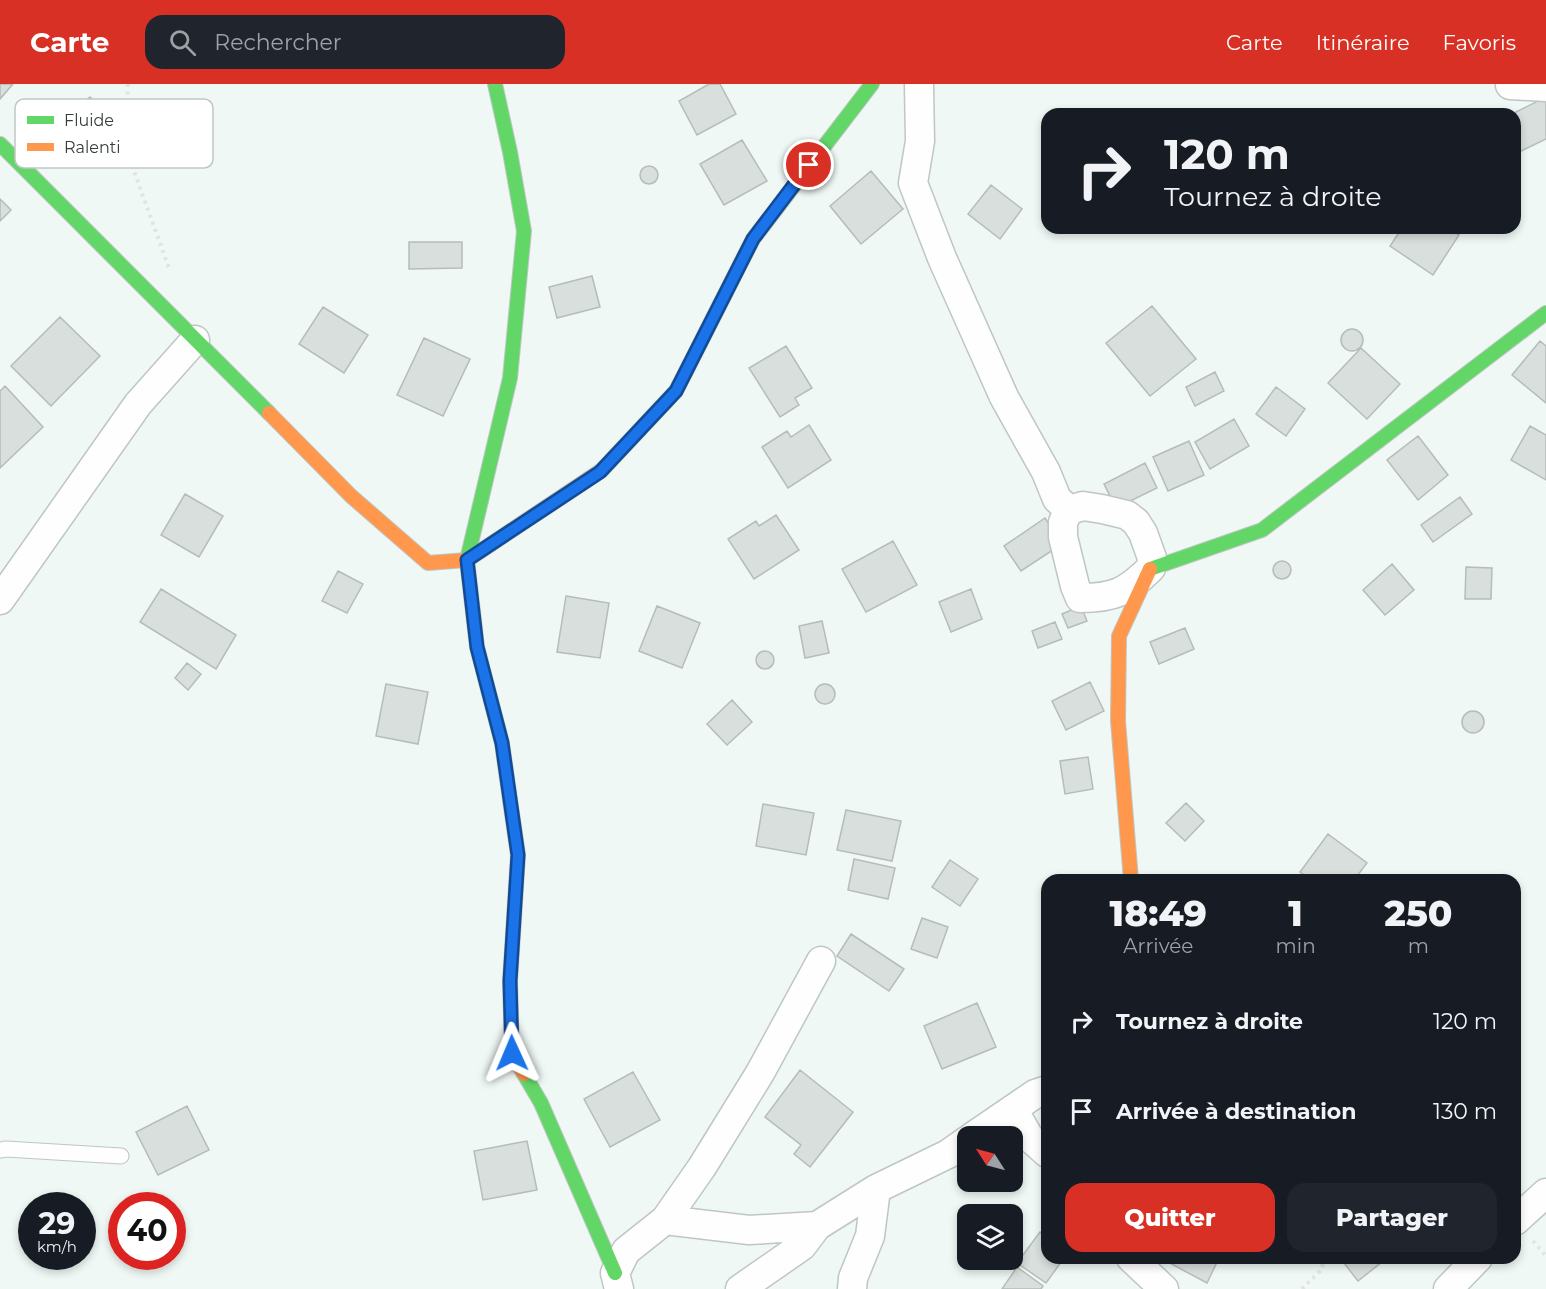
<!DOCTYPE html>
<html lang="fr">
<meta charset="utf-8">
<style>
:root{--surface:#171b24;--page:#20242c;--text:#f1f3f6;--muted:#9ea1a6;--accent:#d93025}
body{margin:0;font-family:Montserrat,sans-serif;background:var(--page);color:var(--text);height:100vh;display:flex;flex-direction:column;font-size:22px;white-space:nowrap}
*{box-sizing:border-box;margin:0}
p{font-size:20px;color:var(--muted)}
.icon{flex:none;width:33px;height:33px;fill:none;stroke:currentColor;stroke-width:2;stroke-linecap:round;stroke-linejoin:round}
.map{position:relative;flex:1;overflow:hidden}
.drawer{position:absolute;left:1041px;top:790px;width:480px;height:390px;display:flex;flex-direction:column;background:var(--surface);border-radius:18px;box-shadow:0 3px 9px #0003}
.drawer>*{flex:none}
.banner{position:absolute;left:1041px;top:24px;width:480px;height:126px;border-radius:18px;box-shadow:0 3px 9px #0003;background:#171b24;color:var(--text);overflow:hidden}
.needle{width:39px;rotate:306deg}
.controls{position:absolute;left:957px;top:1042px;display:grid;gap:12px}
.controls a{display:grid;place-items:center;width:66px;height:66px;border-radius:12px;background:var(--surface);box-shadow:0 3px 9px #0003;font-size:30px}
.speed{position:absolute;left:18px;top:1108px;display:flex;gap:12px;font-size:30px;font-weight:700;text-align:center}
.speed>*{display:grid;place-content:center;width:78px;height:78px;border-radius:50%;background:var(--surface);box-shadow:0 3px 9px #0003;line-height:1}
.speed small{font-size:15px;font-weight:400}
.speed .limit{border:9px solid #d22;background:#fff;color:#111}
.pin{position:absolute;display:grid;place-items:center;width:51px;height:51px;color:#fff;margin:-26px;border:3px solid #fff;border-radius:50%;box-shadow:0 2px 6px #0007}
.me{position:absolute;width:66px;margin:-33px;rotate:359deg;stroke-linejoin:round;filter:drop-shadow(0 0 4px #0008)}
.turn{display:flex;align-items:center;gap:21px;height:126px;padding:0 24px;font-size:27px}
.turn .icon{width:78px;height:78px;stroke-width:2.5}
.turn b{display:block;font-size:42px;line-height:51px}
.eta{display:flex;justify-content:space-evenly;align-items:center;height:102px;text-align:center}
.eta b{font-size:36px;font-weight:800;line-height:42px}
.button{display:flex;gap:12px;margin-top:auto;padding:12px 24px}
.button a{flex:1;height:69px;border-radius:18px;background:var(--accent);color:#fff;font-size:24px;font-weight:800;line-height:69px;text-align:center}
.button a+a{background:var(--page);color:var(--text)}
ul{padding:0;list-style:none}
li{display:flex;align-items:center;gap:18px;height:90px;padding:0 24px}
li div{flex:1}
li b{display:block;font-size:22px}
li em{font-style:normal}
header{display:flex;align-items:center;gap:36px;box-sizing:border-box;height:84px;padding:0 30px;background:var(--accent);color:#fff}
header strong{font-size:28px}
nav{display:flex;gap:33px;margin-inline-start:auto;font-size:21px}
.search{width:420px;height:54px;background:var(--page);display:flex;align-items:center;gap:15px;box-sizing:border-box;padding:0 21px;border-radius:18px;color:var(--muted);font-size:22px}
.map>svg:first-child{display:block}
</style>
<header>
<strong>Carte</strong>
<div class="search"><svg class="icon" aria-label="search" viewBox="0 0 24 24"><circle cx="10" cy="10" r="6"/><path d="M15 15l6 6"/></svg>Rechercher</div>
<nav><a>Carte</a><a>Itinéraire</a><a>Favoris</a></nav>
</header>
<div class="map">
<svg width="1546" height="1205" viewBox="0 0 1546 1205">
<rect width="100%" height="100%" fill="#eff8f4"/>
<path fill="#d8dfdd" stroke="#b5bcb9" stroke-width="1.5" d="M0,0h13l-13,15z
M709,0h11l16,30 -39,21 -18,-34z
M90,13l14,16 -25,21 -14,-17z
M1546,13v42l-29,14 -2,-3v-36h-3z
M742,56l25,41 -43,24 -24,-41z
M640 91a9 9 0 1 1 18 0a9 9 0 1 1-18 0Z
M871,87l32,38 -42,35 -31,-38z
M991,101l31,24 -22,30 -32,-25z
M0,115l11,11 -11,11z
M1402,144h46l11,7 -26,40 -43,-29z
M409,158h53v26l-53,1z
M592,192l8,31 -43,11 -8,-31z
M1152,222l44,53 -46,37 -44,-53z
M323,223l45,28 -24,38 -45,-29z
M60,233l40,39 -49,50 -40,-40z
M1341 256a11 11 0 1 1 22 0a11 11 0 1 1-22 0Z
M424,254l46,21 -27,57 -46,-21z
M1540,257l6,5v57l-34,-28z
M786,262l26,42 -17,10 4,7 -19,12 -31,-49z
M1361,264l39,36 -33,35 -39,-36z
M1215,288l9,19 -29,15 -9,-19z
M5,302l38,41 -43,41v-77z
M1276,303l29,22 -19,27 -30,-22z
M1234,335l15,27 -39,23 -15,-27z
M809,341l22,35 -43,28 -26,-41 25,-16 4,6z
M1530,342l16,9v45l-35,-20z
M1418,352l30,39 -30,25 -31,-40z
M1189,357l15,34 -36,16 -15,-34z
M1145,379l12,25 -41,20 -12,-24z
M185,410l38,22 -24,41 -38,-22z
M1460,413l12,17 -39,28 -12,-17z
M776,431l23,35 -45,29 -26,-40 28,-18 3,5z
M1045,434l17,26 -41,27 -17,-25z
M893,457l24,44 -51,27 -24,-43z
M1273 486a9 9 0 1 1 18 0a9 9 0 1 1-18 0Z
M1392,480l22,26 -29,25 -22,-25z
M1466,483l26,1 -1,31h-26z
M338,487l25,13 -16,29 -25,-12z
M161,505l75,46 -20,34 -76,-47z
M971,505l11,30 -31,13 -12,-30z
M566,512l43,7 -9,55 -43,-6z
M657,522l43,17 -18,45 -43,-17z
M1081,522l6,15 -19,7 -6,-14z
M822,537l7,32 -24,5 -6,-32z
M1055,538l7,17 -24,9 -6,-17z
M1185,544l9,21 -35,15 -9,-22z
M756 576a9 9 0 1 1 18 0a9 9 0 1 1-18 0Z
M187,579l14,11 -13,16 -13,-12z
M1090,598l14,29 -38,19 -14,-29z
M815 610a10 10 0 1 1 20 0a10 10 0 1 1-20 0Z
M386,600l42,8 -10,52 -42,-8z
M732,616l20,22 -25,23 -20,-21z
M1462 638a11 11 0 1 1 22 0a11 11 0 1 1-22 0Z
M1088,673l5,32 -28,5 -5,-33z
M1186,719l18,18 -19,20 -19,-18z
M763,720l51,9 -8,42 -50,-9z
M846,726l55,11 -9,40 -55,-11z
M1328,750l39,29 -13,17h-42l-12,-8z
M854,775l41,9 -7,31 -40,-9z
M950,776l28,19 -18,27 -28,-19z
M922,834l26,9 -11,31 -26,-9z
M851,850l53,35 -15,22 -52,-35z
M977,919l19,44 -54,22 -18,-43z
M800,986l53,42 -43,55 -16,-13 7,-9 -36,-28z
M633,988l27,48 -50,27 -26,-48z
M187,1022l22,44 -51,25 -22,-43z
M527,1057l10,49 -54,10 -9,-49z
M1040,1148l7,4v22h17l-18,25 -29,-20z
M1165,1174h54l-12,25 -43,-23z
M1340,1174h47l-29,23z
M1017,1183l26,19 -2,3h-39z"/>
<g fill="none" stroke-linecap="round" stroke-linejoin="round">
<defs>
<path id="lane" d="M0,1066l6,-1 115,7"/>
<path id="street" d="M919,0l1,57 -7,42 29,75 62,139 42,75 11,27 12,11 14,-4 19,3 25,6 9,7 7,11 9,25 -1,10c-24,24 -37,30 -71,30l-5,-12 -12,-49v-15l6,-12
M1510,1l36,2
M0,516l138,-196 57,-64
M1013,1025l16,28 18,16
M972,1053l63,-43 12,-4
M665,1136l37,-53 58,-94 61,-112
M1515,1137l31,-28
M1131,1174l33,31
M619,1205l-4,-16 11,-22 39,-31 84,10 68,-4 59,-37 72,-35 20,-14
M740,1205l62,-43 15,-20
M852,1205l1,-11 17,-42 6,-47
M1448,1205l30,-31"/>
<path id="fast" d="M495,0l15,68 14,79 -14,147 -43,182 10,87 25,96 8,57
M0,60l269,269
M602,386l74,-79 77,-152 119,-155
M1150,485l112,-39 284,-217
M524,990l17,29 74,170"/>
<path id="slow" d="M269,329l82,83 77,67 39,-3 135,-90
M510,716l8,55 -8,126 2,72 12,21
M1131,796l-13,-159 1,-85 31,-67"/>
</defs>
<use href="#lane" stroke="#bfc6c3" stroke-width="17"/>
<use href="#street" stroke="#bfc6c3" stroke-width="31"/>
<use href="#fast" stroke="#bfc6c3" stroke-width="16"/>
<use href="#slow" stroke="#bfc6c3" stroke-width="16"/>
<path stroke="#e2e4e4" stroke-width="4" stroke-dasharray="3 4.5" stroke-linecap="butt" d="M128,0l-2,65 43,119
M1533,1157l13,15
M1302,1205l18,-18 6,-13"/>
<use href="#lane" stroke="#fdfefd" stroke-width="15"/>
<use href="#street" stroke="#fdfefd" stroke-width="28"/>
<use href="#fast" stroke="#63d668" stroke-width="14"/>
<use href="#slow" stroke="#ff974d" stroke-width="14"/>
</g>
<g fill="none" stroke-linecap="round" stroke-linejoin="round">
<defs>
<path id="route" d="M512,969l-2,-72 8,-126 -16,-112 -25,-96 -10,-87 133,-88 76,-81 77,-152 56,-74"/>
</defs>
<use href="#route" stroke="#114b97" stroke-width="15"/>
<use href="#route" stroke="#1a73e8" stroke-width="10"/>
</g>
<rect x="15" y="15" width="198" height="69" rx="9" fill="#fff" stroke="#c3c5c4" stroke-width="1.5"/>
<rect x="27" y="32" width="27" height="8" fill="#63d668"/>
<rect x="27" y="59" width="27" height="8" fill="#ff974d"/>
<g font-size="16" fill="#363d3a">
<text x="64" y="42">Fluide</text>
<text x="64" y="69">Ralenti</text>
</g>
</svg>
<div class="controls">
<a><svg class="needle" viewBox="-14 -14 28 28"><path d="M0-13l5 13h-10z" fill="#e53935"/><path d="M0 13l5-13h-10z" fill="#9ea1a6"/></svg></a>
<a><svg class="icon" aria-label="layers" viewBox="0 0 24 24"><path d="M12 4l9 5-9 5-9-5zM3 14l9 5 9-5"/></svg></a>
</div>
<div class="speed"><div>29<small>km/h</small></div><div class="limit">40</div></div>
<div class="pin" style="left:809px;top:81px;background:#d93025"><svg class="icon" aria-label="arrive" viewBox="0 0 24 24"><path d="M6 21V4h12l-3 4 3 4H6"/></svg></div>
<svg class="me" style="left:512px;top:969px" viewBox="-20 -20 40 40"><path d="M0-17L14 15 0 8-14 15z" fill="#1a73e8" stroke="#fff" stroke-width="4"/></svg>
<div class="banner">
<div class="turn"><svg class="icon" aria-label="right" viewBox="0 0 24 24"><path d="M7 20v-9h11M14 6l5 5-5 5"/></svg><div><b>120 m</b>Tournez à droite</div></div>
</div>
<section class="drawer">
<div class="eta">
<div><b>18:49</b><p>Arrivée</p></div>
<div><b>1</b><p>min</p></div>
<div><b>250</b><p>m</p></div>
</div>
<ul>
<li><svg class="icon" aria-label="right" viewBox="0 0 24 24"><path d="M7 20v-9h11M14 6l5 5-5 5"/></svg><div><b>Tournez à droite</b></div><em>120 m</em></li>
<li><svg class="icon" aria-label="arrive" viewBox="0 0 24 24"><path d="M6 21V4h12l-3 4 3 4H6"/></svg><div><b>Arrivée à destination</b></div><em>130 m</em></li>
</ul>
<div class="button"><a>Quitter</a><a>Partager</a></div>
</section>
</div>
